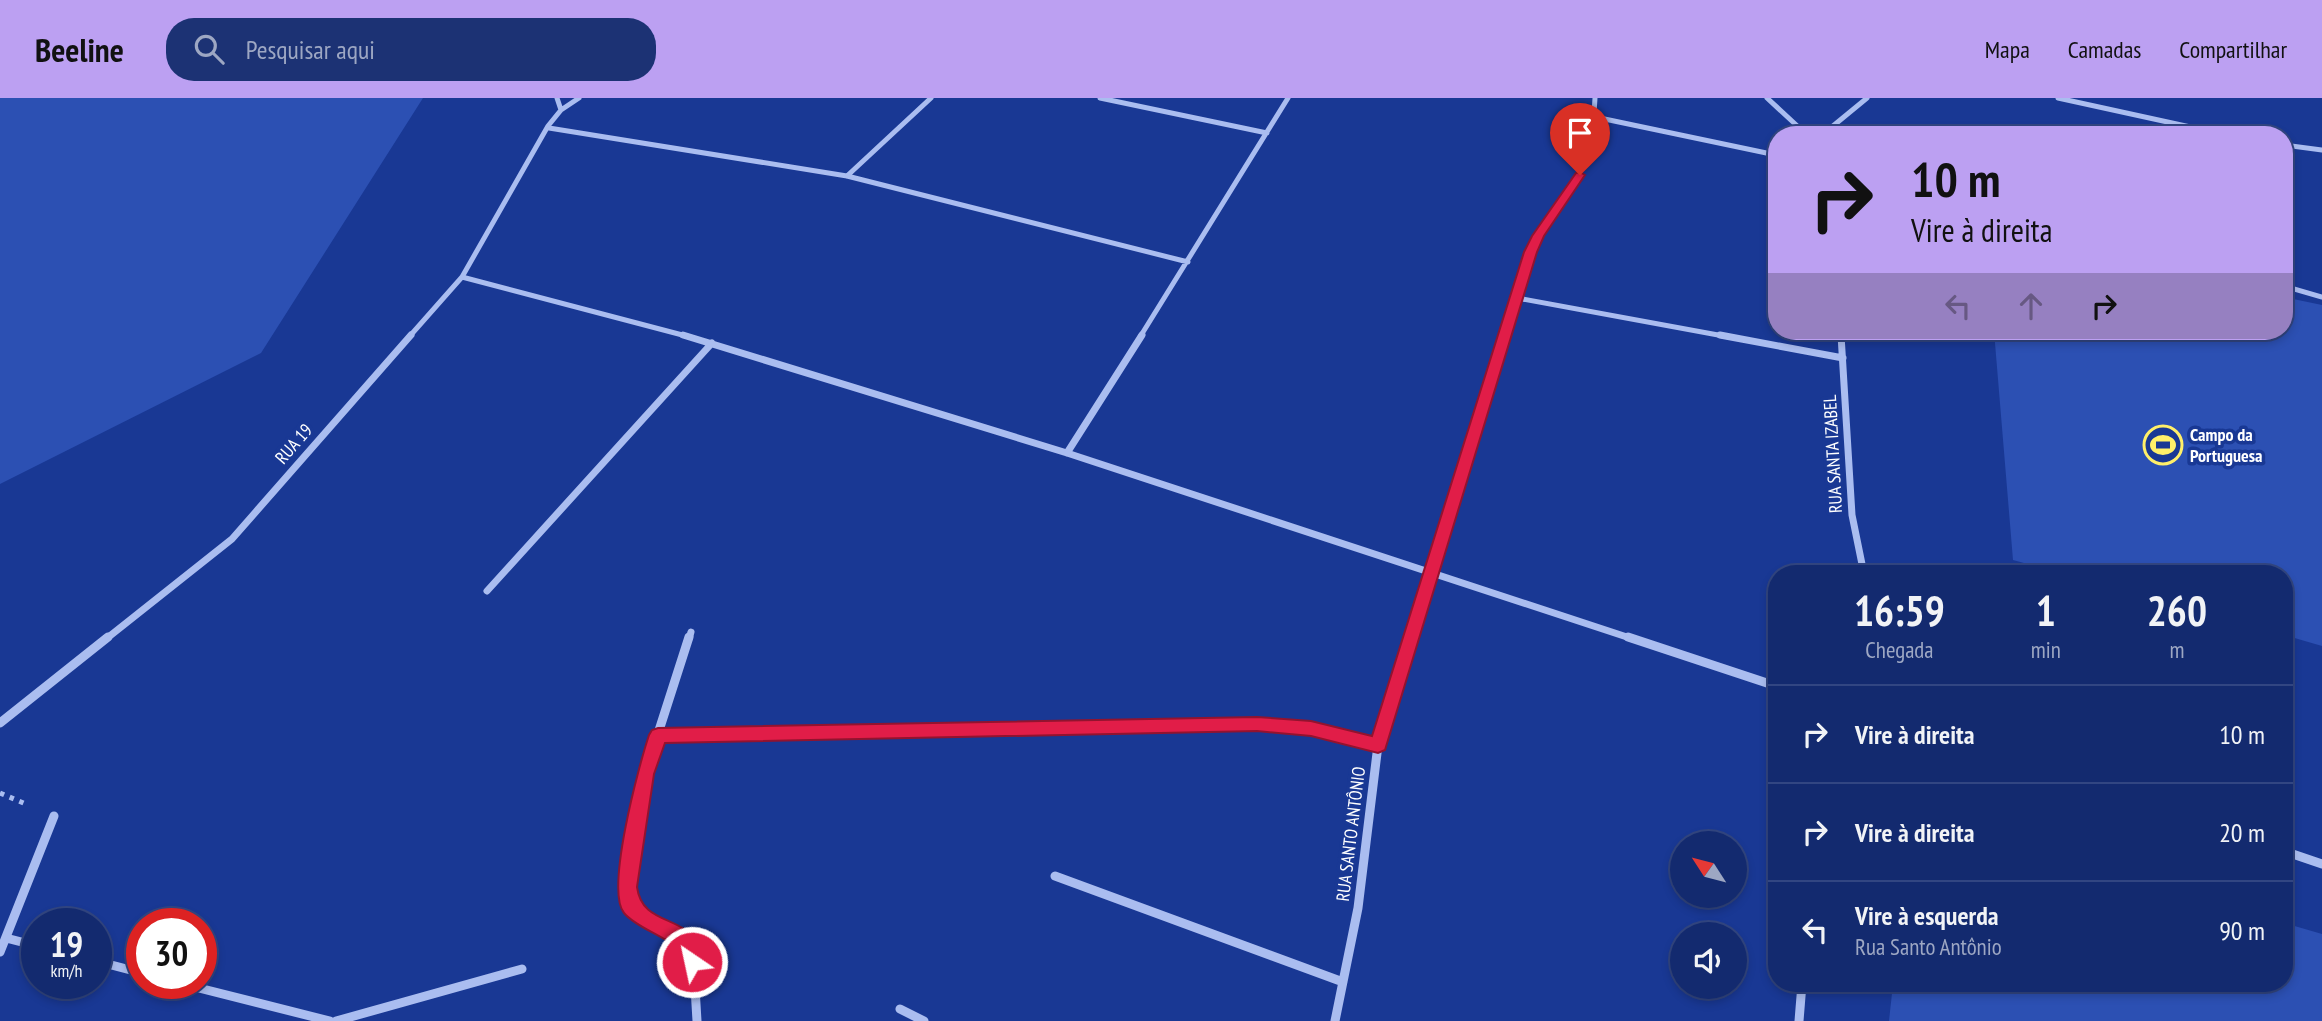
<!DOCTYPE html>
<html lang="pt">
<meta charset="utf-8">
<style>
:root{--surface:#132a6f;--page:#1c3274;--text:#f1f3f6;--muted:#9da7c3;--line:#324682;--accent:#bca0f2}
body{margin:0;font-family:"PT Sans Narrow",sans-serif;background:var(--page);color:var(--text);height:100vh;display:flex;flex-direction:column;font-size:26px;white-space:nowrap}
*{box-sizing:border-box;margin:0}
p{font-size:23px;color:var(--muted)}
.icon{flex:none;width:38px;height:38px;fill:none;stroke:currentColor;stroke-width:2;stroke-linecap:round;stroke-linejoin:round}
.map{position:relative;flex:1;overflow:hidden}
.sheet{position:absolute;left:1768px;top:467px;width:525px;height:427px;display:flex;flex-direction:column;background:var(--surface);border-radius:28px;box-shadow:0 4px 10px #0003,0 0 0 2px var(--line)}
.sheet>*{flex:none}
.guide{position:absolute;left:1768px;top:28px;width:525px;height:214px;border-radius:28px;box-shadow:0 4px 10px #0003,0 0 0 2px var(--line);background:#bca0f2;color:#111;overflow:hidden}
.needle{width:46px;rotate:306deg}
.buttons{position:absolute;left:1670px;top:733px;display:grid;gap:14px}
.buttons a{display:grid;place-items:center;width:77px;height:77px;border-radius:50%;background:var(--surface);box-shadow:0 4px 10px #0003,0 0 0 2px var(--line);font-size:35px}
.speed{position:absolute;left:21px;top:810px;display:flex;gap:14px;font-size:35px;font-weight:700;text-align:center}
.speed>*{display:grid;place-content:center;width:91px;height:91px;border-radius:50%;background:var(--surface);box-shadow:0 4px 10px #0003,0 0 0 2px var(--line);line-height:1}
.speed small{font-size:18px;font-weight:400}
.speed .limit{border:10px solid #d22;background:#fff;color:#111}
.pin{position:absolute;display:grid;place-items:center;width:60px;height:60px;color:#fff;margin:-72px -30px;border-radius:50% 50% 50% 0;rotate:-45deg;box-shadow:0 0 7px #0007}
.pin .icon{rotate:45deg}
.me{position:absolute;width:77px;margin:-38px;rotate:326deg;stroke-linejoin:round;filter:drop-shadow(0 0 5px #0008)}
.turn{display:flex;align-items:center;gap:24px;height:147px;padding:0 28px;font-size:32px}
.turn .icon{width:91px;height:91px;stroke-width:2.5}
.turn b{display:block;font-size:49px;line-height:60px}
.lanes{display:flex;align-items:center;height:66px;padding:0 28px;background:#0003;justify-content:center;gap:35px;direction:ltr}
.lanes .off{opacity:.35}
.eta{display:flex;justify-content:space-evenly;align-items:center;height:119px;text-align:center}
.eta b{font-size:42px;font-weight:600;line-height:49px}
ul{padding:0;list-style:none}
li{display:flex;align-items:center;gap:21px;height:98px;padding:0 28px;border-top:2px solid var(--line)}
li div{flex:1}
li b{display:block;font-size:26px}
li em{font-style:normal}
header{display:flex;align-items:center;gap:42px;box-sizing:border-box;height:98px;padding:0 35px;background:var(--accent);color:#111}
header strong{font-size:33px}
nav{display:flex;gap:38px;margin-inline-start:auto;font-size:24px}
.search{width:490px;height:63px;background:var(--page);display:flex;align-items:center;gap:18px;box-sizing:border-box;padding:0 24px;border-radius:28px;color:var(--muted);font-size:26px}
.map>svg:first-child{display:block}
</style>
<header>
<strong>Beeline</strong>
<div class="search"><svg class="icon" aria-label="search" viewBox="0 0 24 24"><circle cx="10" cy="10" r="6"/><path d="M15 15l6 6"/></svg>Pesquisar aqui</div>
<nav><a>Mapa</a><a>Camadas</a><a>Compartilhar</a></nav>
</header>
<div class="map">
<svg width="2322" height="923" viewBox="0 0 2322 923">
<rect width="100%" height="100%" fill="#193894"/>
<path fill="#2c50b3" d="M0,0h423l-162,255 -261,131z
M2284,199l38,8v341l-38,-11v-61h-220l-51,-14 -19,-229h290z
M2284,825l38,11v87h-433l4,-37h391z"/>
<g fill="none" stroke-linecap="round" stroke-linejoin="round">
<path stroke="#aabdf0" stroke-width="5" stroke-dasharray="4.5 6" stroke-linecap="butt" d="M0,695l28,12"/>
<path stroke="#aabdf0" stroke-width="5" d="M557,0l4,12
M1100,0l167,35
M1767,0l40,37
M2058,0l169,37
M1595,19l181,38
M549,30l298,48 341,86
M1822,37l45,-37
M2284,47l38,5
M847,78l84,-78
M462,179l228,60
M2284,188l38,11
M1517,200l212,39
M1841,233v6
M409,239l53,-60 86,-151 13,-16 18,-12
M1140,239l148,-239
M1504,239l26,-85 52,-84 11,-40 2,-30"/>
<path stroke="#aabdf0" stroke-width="7" d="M683,237l384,118 566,186
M1720,237l123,23
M1841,237l11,180 12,59
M1067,355l75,-118
M487,493l225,-248
M106,541l126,-100 179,-204
M689,541l2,-7
M1411,541l93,-304"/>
<path stroke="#aabdf0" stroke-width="9" d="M689,539l-44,137 -18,113 9,24 7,7 35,19 12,14 4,19 3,51
M1628,539l148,49
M0,625l108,-86
M658,637l599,-11 54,4 67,17
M2284,753l38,13
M1055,778l288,106
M6,840l31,8
M0,854l54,-136
M96,863l46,12
M183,886l147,37
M900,911l24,12
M336,923l186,-52
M1335,923l23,-113 20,-163 33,-108
M1799,923l3,-37"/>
</g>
<path fill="#e11d48" stroke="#92132f" stroke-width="2" d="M1580,74l5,3 -41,61 -7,16 -152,498 -7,3 -67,-17 -54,-5 -592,12 -11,31 -17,113c5,37 42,28 59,54 4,5 5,14 7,21l-3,7 -8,3 -7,-3c-2,-5 -3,-10 -5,-15 -8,-17 -42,-24 -56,-41 -19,-23 15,-148 25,-178l3,-5 6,-2 599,-11 54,4 61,15 152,-484 8,-16 44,-63z"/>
<defs>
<symbol id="stadium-ring" viewBox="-11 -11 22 22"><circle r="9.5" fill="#193894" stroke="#ffef69" stroke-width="1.5"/><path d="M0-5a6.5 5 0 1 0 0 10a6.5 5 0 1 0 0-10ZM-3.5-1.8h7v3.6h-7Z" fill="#ffef69"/></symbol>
</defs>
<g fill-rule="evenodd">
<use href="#stadium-ring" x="2141" y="325" width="44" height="44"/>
</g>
<g text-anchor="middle" stroke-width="7" stroke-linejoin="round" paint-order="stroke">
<g font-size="18" font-weight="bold" fill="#fff" stroke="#193894" text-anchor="start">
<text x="2190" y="343">Campo da<tspan x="2190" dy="21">Portuguesa</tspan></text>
</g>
<g font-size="18" fill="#fff" stroke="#193894">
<text transform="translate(294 346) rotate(-49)" y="6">RUA 19</text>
<text transform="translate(1833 356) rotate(-93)" y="6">RUA SANTA IZABEL</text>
<text transform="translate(1351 736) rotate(-83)" y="6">RUA SANTO ANTÔNIO</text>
</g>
</g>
</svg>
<div class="buttons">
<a><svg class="needle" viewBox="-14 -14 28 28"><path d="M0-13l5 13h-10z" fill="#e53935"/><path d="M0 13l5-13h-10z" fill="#9da7c3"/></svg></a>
<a><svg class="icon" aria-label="sound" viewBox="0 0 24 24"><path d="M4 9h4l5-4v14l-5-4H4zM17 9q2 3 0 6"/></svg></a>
</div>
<div class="speed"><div>19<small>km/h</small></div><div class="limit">30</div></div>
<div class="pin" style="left:1580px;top:77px;background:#d93025"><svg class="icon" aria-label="arrive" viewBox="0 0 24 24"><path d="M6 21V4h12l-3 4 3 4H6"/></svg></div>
<svg class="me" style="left:692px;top:864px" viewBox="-20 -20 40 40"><circle r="17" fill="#e11d48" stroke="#fff" stroke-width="3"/><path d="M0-11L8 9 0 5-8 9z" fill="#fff"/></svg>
<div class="guide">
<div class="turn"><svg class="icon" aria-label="right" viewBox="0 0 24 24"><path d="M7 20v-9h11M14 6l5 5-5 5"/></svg><div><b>10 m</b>Vire à direita</div></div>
<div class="lanes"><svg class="icon off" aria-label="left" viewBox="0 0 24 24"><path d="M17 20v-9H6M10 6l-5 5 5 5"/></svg><svg class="icon off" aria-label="ahead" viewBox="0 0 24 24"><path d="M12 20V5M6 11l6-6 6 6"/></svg><svg class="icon" aria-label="right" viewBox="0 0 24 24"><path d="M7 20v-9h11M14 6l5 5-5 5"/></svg></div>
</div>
<section class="sheet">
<div class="eta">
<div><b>16:59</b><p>Chegada</p></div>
<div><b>1</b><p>min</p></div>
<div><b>260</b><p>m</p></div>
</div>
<ul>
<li><svg class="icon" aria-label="right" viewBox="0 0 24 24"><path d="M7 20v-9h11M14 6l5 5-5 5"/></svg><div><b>Vire à direita</b></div><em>10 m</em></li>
<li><svg class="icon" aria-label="right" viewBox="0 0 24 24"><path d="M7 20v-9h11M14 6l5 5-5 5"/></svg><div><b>Vire à direita</b></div><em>20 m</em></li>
<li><svg class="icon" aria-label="left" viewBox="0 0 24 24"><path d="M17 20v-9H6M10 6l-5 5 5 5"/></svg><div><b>Vire à esquerda</b><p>Rua Santo Antônio</p></div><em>90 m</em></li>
</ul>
</section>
</div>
